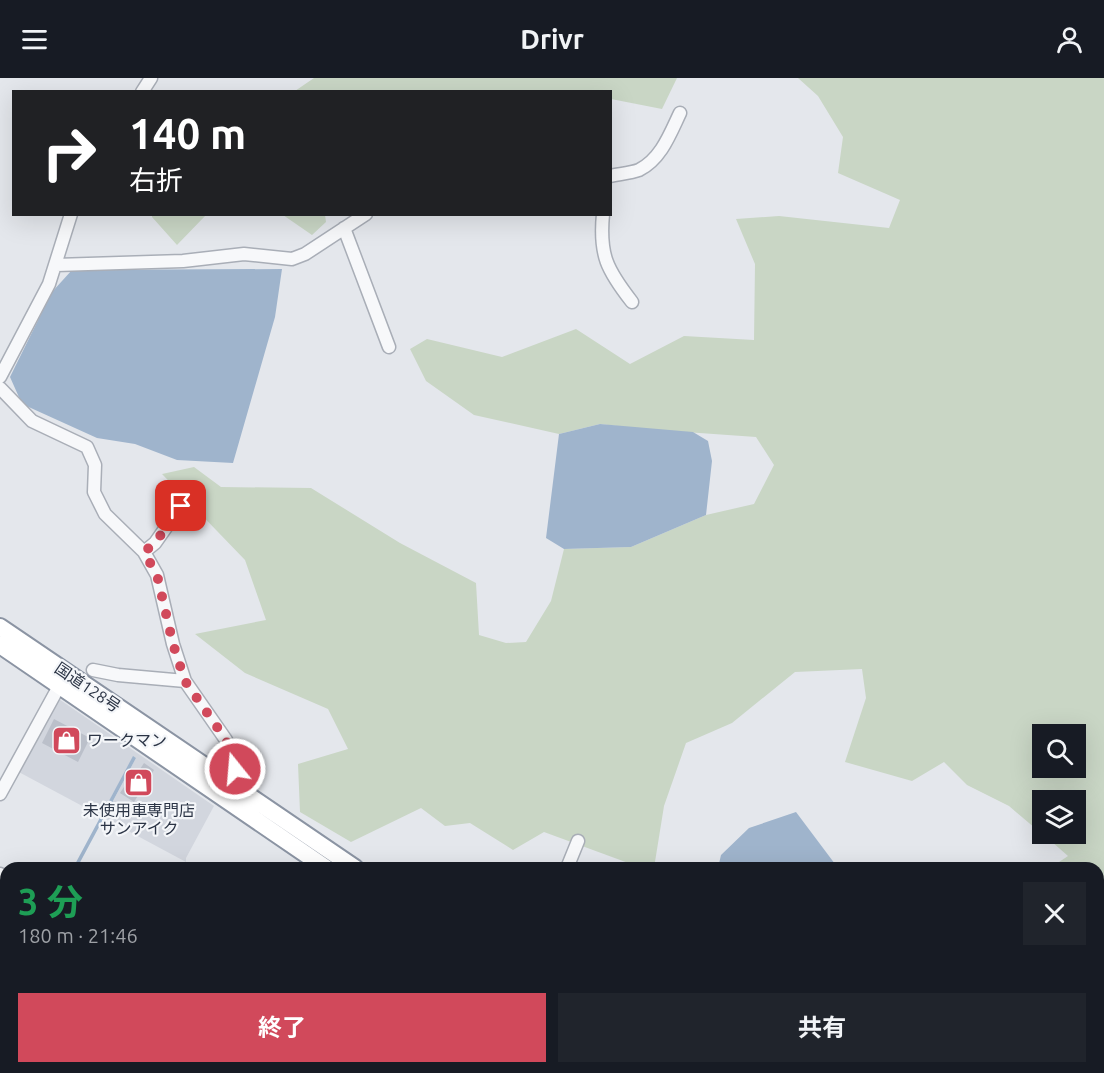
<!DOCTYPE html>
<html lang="ja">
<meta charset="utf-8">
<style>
:root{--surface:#171b24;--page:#20242c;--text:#f1f3f6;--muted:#9ea1a6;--accent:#d1495b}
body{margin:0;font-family:Ubuntu,"Noto Sans JP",sans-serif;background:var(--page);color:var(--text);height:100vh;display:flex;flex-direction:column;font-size:22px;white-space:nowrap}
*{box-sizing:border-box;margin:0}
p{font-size:20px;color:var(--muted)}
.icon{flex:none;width:33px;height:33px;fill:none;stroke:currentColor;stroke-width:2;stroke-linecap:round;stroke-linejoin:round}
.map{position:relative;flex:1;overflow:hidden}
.sheet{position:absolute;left:0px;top:784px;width:1104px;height:212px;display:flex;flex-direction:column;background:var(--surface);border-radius:18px 18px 0 0;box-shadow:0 6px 24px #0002}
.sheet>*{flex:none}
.top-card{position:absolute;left:12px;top:12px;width:600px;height:126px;border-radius:0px;box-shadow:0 6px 24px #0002;background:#202124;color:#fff;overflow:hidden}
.fabs{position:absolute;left:1032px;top:646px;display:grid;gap:12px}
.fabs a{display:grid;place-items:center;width:54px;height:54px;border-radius:0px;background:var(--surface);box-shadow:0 6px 24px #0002;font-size:30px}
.pin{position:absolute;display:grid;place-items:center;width:51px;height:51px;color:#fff;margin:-26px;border-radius:12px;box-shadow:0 3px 9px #0006}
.me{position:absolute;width:66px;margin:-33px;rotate:343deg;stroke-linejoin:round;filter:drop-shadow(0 0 4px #0008)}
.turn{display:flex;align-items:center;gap:21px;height:126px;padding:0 18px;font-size:27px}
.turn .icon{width:78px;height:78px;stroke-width:2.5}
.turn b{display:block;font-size:42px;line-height:51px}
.round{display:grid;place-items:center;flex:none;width:63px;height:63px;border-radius:0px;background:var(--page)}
.head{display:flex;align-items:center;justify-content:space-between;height:102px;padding:0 18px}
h1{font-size:36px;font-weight:700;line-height:45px;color:#1e9e55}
.action{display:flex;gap:12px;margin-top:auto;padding:12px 18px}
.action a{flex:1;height:69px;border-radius:0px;background:var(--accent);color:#fff;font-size:24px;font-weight:700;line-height:69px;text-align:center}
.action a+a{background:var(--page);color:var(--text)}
header{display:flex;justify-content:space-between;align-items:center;height:78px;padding:0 18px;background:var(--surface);font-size:27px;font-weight:700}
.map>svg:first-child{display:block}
</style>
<header><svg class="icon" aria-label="menu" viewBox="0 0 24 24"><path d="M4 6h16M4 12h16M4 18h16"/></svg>Drivr<svg class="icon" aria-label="person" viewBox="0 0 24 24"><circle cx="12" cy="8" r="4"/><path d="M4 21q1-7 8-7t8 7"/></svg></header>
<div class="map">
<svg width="1104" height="995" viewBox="0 0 1104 995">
<rect width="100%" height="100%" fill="#e4e7ec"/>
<path fill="#d2d6de" d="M56,619l158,109 -28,52v4l-82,-44 32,-60 -3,-1 -32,59 -86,-46z"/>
<path fill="#c9d6c5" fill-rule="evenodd" d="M314,0h363l-15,31 -51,-10 -1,-7c-16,0 -33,-3 -49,0l-266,-1z
M798,0h306v905l-6,-1v-114h-48l18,-12 -25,-22h33v-33h-34v33l-33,-28 -42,-21 -23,-23 -32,19 -67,-19 21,-64 -4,-29 -67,3 -63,51 -46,20 -22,63 -10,62h-23v-4l-87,-32 -31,18 -43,-27 -25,3 -24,-18 -70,34 -51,-30 -2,-48 50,-15 -20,-40 -83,-36 -50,-39 71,-14 -21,-60 -83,-86 32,-7 27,20 90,1 89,55 76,40 3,52 27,8 20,-1 25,-41 13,-52 67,-2 75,-32 48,-11 20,-39 -18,-28 -113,-8 -43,-5 -41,10 -85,-19 -48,-34 -16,-32 17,-10 75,18 74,-28 54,35 54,-28 70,4 1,-76 -19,-45 43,-3 110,12 11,-28 -62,-27 5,-36 -25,-41zM1042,657h34v33h-34z
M152,137v-1l54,1 -29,30 -25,-28z
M283,137h42l1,7 -14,13z"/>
<path fill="#9fb4cc" d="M282,191l-7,48 -42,146 -56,-3 -42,-16 -38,-6 -75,-34 -12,-27 42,-85 20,-22z
M600,346l93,8 15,9 4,20 -6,54 -75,32 -67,2 -18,-11 13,-104z
M133,678l3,2 -59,110h-4z
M796,734l42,56h-120l3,-13 28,-27z"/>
<path fill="#bbc0ca" d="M54,641l36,19 -12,24 -36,-19z
M144,685l10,7 -20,32 -14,-9 8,-12 3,2z"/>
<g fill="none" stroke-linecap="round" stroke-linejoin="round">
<defs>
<path id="minor" d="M142,14l9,-14
M610,98c9,-2 21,-3 29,-6 22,-11 31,-36 41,-57
M603,136c-4,41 4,56 29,88
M344,150l45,119
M56,187l127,-4 61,-7 48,5 13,-5 61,-40
M0,299l49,-93 22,-70
M0,310l32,33 55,26 8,18 -1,27 11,22 39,38 13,23 16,69 12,37 41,59 8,23 1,6 -5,15
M144,474l11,-9 26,-37
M93,592l25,5 67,6
M0,716l63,-115
M567,790l11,-27
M0,796l6,4
M2,852l4,-8
M1039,990l4,5
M808,995l2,-5
M865,995l4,-5"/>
<path id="major" d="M1098,926l6,-4
M972,995l12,-5"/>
<path id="highway" d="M0,549l355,241
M0,567l326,223
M667,990l10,5
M702,990l9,5"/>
</defs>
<use href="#minor" stroke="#a9aeb7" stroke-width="15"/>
<use href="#major" stroke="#a3abb8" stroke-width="18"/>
<use href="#highway" stroke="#8b94a3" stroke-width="20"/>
<use href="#minor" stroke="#f7f8fa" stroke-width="12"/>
<use href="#major" stroke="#fff" stroke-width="15"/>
<use href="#highway" stroke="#fff" stroke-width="16"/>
</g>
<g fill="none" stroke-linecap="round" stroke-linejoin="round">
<path stroke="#d1495b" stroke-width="10" stroke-dasharray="0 18" d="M181,428l-26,37 -11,9 13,23 16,69 12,37 41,59 9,29"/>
</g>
<defs>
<symbol id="shop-square" viewBox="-11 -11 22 22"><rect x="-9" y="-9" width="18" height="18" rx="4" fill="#d1495b" stroke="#f4f6f9"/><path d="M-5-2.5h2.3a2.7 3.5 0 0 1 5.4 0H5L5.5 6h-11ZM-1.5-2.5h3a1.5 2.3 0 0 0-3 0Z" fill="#fff"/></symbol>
</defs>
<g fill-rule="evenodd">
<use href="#shop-square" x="50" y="646" width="33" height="33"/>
<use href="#shop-square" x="122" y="688" width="33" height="33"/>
</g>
<g text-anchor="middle" stroke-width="4.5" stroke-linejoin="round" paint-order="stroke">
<g font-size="16" fill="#2b3445" stroke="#f4f6f9">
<text transform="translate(88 609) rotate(34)" y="6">国道128号</text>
</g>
<g font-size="16" fill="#2b3445" stroke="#f4f6f9" text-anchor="start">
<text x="87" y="668">ワークマン</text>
<text x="139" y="738" text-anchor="middle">未使用車専門店<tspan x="139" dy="18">サンアイク</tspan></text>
</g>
</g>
</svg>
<div class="fabs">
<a><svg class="icon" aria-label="search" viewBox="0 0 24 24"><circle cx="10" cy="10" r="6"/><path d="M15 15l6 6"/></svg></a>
<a><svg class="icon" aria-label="layers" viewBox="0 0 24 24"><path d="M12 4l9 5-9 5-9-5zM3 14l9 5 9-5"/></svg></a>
</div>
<div class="pin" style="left:181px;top:428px;background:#d93025"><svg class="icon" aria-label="arrive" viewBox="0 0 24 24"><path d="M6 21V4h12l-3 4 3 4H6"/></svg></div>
<svg class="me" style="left:235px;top:691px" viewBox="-20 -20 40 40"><circle r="17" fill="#d1495b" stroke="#fff" stroke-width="3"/><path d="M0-11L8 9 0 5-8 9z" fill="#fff"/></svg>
<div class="top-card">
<div class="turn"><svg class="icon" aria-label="right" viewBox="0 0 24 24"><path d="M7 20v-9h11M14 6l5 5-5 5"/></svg><div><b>140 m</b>右折</div></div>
</div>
<section class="sheet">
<div class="head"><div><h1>3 分</h1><p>180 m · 21:46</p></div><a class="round"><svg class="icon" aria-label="close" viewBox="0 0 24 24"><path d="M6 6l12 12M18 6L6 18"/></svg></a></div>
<div class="action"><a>終了</a><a>共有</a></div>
</section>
</div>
